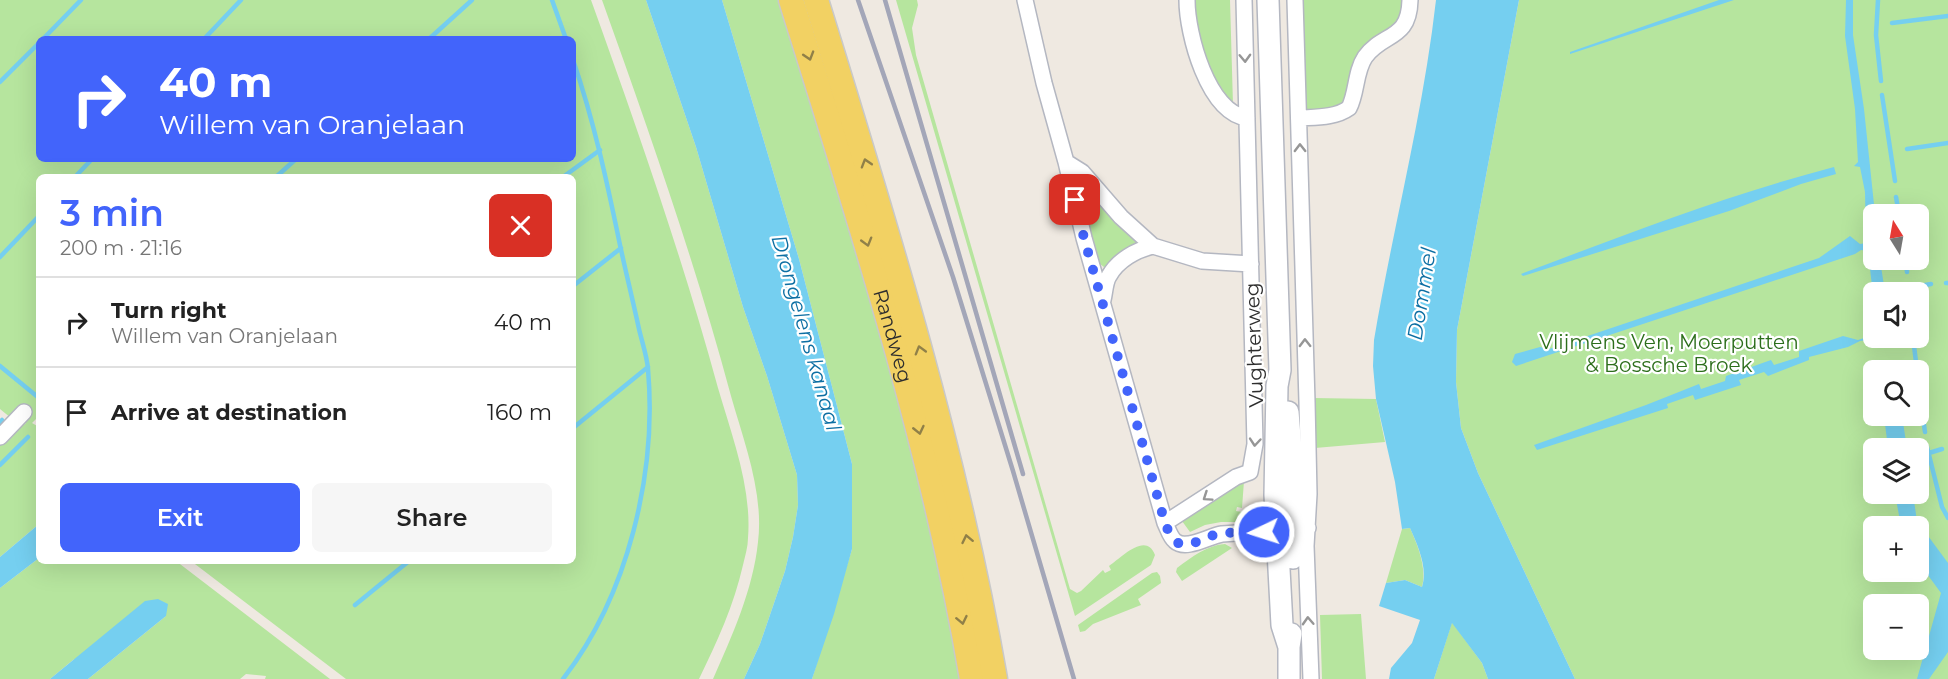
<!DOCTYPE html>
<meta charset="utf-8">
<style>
:root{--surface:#fff;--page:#f6f6f6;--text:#222;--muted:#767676;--line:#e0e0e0;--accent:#4264fb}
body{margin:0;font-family:Montserrat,sans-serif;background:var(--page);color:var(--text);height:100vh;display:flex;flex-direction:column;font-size:22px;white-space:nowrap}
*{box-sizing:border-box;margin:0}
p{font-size:20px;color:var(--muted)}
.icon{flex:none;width:33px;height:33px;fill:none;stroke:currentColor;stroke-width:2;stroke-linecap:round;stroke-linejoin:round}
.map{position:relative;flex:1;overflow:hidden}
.drawer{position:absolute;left:36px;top:174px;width:540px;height:390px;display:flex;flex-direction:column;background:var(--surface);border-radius:9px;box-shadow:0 6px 24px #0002}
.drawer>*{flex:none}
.top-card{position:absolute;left:36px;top:36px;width:540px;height:126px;border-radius:9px;box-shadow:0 6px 24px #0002;background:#4264fb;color:#fff;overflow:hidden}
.needle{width:39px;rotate:349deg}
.buttons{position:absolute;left:1863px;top:204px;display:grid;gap:12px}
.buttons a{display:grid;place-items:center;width:66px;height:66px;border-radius:9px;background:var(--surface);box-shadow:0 6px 24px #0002;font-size:30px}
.pin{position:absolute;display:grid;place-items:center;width:51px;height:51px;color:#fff;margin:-26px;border-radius:12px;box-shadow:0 3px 9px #0006}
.me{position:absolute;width:66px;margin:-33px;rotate:266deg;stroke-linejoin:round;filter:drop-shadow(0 0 4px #0008)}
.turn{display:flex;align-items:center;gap:21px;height:126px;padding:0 24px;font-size:27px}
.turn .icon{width:78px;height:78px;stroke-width:2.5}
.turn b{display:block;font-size:42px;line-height:51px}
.round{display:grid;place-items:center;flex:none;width:63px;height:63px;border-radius:9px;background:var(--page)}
.summary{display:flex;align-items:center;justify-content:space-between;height:102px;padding:0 24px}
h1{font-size:36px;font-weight:600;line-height:45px;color:var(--accent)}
.cta{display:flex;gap:12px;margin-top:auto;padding:12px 24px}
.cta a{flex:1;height:69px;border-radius:9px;background:var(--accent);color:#fff;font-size:24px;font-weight:600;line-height:69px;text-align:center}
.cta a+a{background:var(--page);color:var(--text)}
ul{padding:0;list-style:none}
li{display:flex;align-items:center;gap:18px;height:90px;padding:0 24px;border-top:2px solid var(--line)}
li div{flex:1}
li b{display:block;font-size:22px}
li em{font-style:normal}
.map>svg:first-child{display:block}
</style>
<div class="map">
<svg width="1948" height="679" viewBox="0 0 1948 679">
<rect width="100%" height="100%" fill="#efe9e1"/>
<path fill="#b6e59e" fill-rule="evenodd" d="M0,0h591c46,128 91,256 127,388 14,48 34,100 30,150 0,9 -3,18 -5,27 -9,40 -26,77 -44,114h-353l-155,-118h382v-384h-534v239l-7,7 7,4v97l-39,33v-113l26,-21 -15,-5 -11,-9zM39,39h534v120h-534z
M602,0h44l50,147 47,160 24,69 30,99 1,30 -5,32 -8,34 -25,73 -16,35h-31c19,-43 40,-89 45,-137 6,-49 -14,-100 -27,-146 -36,-134 -82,-265 -129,-396z
M722,0h60l125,411 56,268h-151l40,-130v-85l-53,-205z
M896,0h21l1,5 -6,23 4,27 154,534 7,4 4,-2 22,-21 2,3 6,-3 -2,-4c12,-8 37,-35 46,-11l-4,10 -76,51z
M1194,0h36l3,105c-15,-22 -32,-45 -37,-72 -1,-11 -2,-22 -2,-33z
M1302,0h103l-5,23 -17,14 -33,60 -10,12 -34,2z
M1519,0h429v679h-373l-97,-206 -17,-45 -5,-46 1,-52zM1874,214h44v46h-44zM1874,292h44v46h-44zM1874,370h44v46h-44zM1874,448h44v46h-44zM1874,526h44v46h-44zM1874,604h44v46h-44z
M1082,185h3l56,58 -34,23 -3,1 -4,-3 -21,-77z
M1313,398l63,1 9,43 -70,6z
M1239,481h5l-2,27 -5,-1 -1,4 6,1 -1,10h-20l-16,3 -15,7 -8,-11z
M1410,528c8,18 17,40 12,59l-17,-7 -19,3 16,-54z
M1225,544l7,4 -50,33 -6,-9 1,-4c15,-11 30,-23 48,-24z
M39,558v3h137l154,118h-65l1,-3 -20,-2 -6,5h-152l78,-63 -93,44 -23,19h-50v-91z
M1157,572l3,4 1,7 -23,16 3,6 -48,19 -8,7 -5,1 -2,-7 74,-52z
M1361,614l5,65h-44l-2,-64z
M1452,622l30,41 6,16h-54z"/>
<path fill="#75cff0" d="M646,0h76l77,259 53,205v85l-18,65 -22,65h-68l16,-35 25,-73 8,-34 5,-32 -1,-30 -30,-99 -24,-69 -47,-160z
M1436,0h83l-62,330 -1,52 5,46 17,45 97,206h-87l-6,-16 -30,-40 -18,56h-45l2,-11 21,-25 8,-23 -41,-14 7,-23 19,-3 17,7c6,-19 -4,-41 -12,-59l-8,1 -7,-47 -19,-83 -3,-33 1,-26c19,-113 49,-225 62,-340z
M1719,0h15l-164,54v-2z
M1846,0h7v35l11,74 11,105h-1v46h6l5,32h-11l-1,3 -5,-44 -7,-1 -6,4 -339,112 -4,-4 3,-8 25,-7 9,2 270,-91 31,-22 10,8 6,-1 -1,-51 -5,-25 -6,-1 4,-4 -3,-53 -10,-73z
M1834,167l2,7 -35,10 -72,27 -206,65 -2,-2c103,-39 206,-79 313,-107z
M1869,332l4,2 1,4h15v2l-7,-2 -22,3 -12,6 -39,10v3l-41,16 -4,-4 -25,8 2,5 -46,15 -2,-5 -26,9 1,4 -131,42 -3,-5 112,-40 53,-21 2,5 24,-8 1,-5 45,-16 3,5 25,-8v-6l44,-15 15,4 9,-3z
M1884,416h18l5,32h-19z
M1895,494h18l4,27 31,42v89l-19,27h-12l24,-86 -22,-30 -1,-37h-17z
M39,524v34l-39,30v-31z
M158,599l10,5 -2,12 -78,63h-38l95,-78z"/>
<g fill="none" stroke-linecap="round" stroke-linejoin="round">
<path stroke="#75cff0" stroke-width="4.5" d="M552,0l14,39
M1878,0l-2,35 5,46
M1892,23l56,-7
M43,39l38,-39
M204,39l37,-39
M429,39l43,-39
M0,82l39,-39
M1882,95l13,86
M1907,149l41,-6
M75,177l17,-18
M276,177l20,-18
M563,177l37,-27
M1896,197l3,17
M0,257l39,-41
M1906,260l1,12
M1946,283h2
M573,286l48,-38
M1908,288l23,-4
M1913,338l4,32
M0,366l39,32
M1918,382l7,50
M0,422l2,-2
M573,428l75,-61
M1927,447l15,60 6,11
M1929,453l13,-4
M0,465l28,-28
M355,605l54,-44
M563,679c65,-84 94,-205 85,-310 -1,-13 -6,-27 -9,-40 -6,-28 -13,-56 -19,-84 -13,-63 -26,-124 -47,-185"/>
<defs>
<path id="minor" d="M1025,0l19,83 22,79 18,76 81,285c3,6 5,14 10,18 11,10 34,-5 47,-7l86,-6
M1187,0c0,34 21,113 60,118
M1295,0l12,402 2,92 -3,52 5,133
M1300,118c16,-1 35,0 49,-10 8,-15 6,-36 16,-51 18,-25 44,-16 45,-57
M1066,162l16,10 39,45 32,29 49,15 49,3
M1103,300c2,-8 2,-18 6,-24 9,-16 27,-26 44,-30
M0,437l24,-25
M1165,523l71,-46 14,-5 5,-28 -11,-444"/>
<path id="secondary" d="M1268,0l12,370 -3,16 -2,109 7,130 7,22
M1288,412l3,37 2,109
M1289,679v-32l2,-13"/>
<g id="primary">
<path id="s1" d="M791,0c70,224 142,447 181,679"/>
<path d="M816,0c69,224 139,448 179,679"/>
</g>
</defs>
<use href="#minor" stroke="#b4b7c1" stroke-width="18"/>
<use href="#secondary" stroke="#b4b7c1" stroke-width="24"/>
<use href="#primary" stroke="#c9c9c9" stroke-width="27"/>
<use href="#minor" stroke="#fff" stroke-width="15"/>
<use href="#secondary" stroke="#fff" stroke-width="21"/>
<use href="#primary" stroke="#f2d163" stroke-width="24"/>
<path stroke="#a3a6b8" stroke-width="4.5" d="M858,0l95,277 60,194 61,208
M885,0l138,474"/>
</g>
<defs><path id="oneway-chevron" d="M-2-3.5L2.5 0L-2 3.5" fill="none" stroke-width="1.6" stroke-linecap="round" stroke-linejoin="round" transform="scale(1.5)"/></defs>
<g stroke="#908048">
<use href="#oneway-chevron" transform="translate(809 56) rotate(73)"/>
<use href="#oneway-chevron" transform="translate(866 163) rotate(-107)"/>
<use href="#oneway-chevron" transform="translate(867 242) rotate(74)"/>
<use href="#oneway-chevron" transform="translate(920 350) rotate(-106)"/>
<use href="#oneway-chevron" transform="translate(919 430) rotate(77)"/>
<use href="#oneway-chevron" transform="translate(967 539) rotate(-102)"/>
<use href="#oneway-chevron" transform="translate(962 620) rotate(78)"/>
</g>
<g stroke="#969696">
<use href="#oneway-chevron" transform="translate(1245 58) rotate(88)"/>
<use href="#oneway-chevron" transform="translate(1300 148) rotate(-91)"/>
<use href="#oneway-chevron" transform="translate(1305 343) rotate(-91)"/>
<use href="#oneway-chevron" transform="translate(1255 442) rotate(95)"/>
<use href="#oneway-chevron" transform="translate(1207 497) rotate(146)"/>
<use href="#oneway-chevron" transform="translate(1308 621) rotate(-93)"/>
</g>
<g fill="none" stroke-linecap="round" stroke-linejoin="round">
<path stroke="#4264fb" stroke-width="10" stroke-dasharray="0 18" d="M1075,200l9,38 81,285c3,7 6,17 13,20 12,5 22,-4 33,-7 16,-5 36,-3 53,-4"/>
</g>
<g text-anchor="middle" stroke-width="4.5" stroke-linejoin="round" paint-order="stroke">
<g font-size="20" fill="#2e2e2e" stroke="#fff">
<text dy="7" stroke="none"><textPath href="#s1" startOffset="351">Randweg</textPath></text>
<text transform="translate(1254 345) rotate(-92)" y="7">Vughterweg</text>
</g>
<g font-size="20" fill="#2c6e1b" stroke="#fff">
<text x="1669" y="349">Vlijmens Ven, Moerputten<tspan x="1669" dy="23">&amp; Bossche Broek</tspan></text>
</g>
<g font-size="21" font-style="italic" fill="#0d6fa3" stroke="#fff">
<text transform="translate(1422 294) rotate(-81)" y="7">Dommel</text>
<text transform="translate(806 333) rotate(74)" y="7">Drongelens kanaal</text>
</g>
</g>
</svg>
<div class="buttons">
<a><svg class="needle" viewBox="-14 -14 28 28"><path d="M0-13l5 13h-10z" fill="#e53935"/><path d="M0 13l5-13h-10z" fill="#767676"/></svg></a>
<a><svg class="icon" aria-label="sound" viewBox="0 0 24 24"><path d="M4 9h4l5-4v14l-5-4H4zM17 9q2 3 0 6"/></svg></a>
<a><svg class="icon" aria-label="search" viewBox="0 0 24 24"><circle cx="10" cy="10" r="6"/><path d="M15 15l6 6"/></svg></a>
<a><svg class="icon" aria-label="layers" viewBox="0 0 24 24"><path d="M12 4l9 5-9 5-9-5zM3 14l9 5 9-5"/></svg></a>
<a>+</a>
<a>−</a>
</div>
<div class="pin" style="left:1075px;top:200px;background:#d93025"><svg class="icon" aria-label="arrive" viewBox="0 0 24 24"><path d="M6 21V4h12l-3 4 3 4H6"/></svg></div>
<svg class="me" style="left:1264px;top:532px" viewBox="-20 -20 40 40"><circle r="17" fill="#4264fb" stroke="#fff" stroke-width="3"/><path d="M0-11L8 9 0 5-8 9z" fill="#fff"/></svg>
<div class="top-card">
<div class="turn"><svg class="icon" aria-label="right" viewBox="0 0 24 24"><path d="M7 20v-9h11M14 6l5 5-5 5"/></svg><div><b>40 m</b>Willem van Oranjelaan</div></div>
</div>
<section class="drawer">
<div class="summary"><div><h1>3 min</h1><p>200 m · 21:16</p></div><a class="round" style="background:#d93025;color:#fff"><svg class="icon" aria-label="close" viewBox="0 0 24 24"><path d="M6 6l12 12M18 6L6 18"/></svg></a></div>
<ul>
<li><svg class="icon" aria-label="right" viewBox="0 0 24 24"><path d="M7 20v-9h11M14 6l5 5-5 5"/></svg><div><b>Turn right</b><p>Willem van Oranjelaan</p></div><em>40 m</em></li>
<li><svg class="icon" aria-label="arrive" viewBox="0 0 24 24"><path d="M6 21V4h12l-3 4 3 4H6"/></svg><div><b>Arrive at destination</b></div><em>160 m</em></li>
</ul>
<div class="cta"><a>Exit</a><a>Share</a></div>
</section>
</div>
